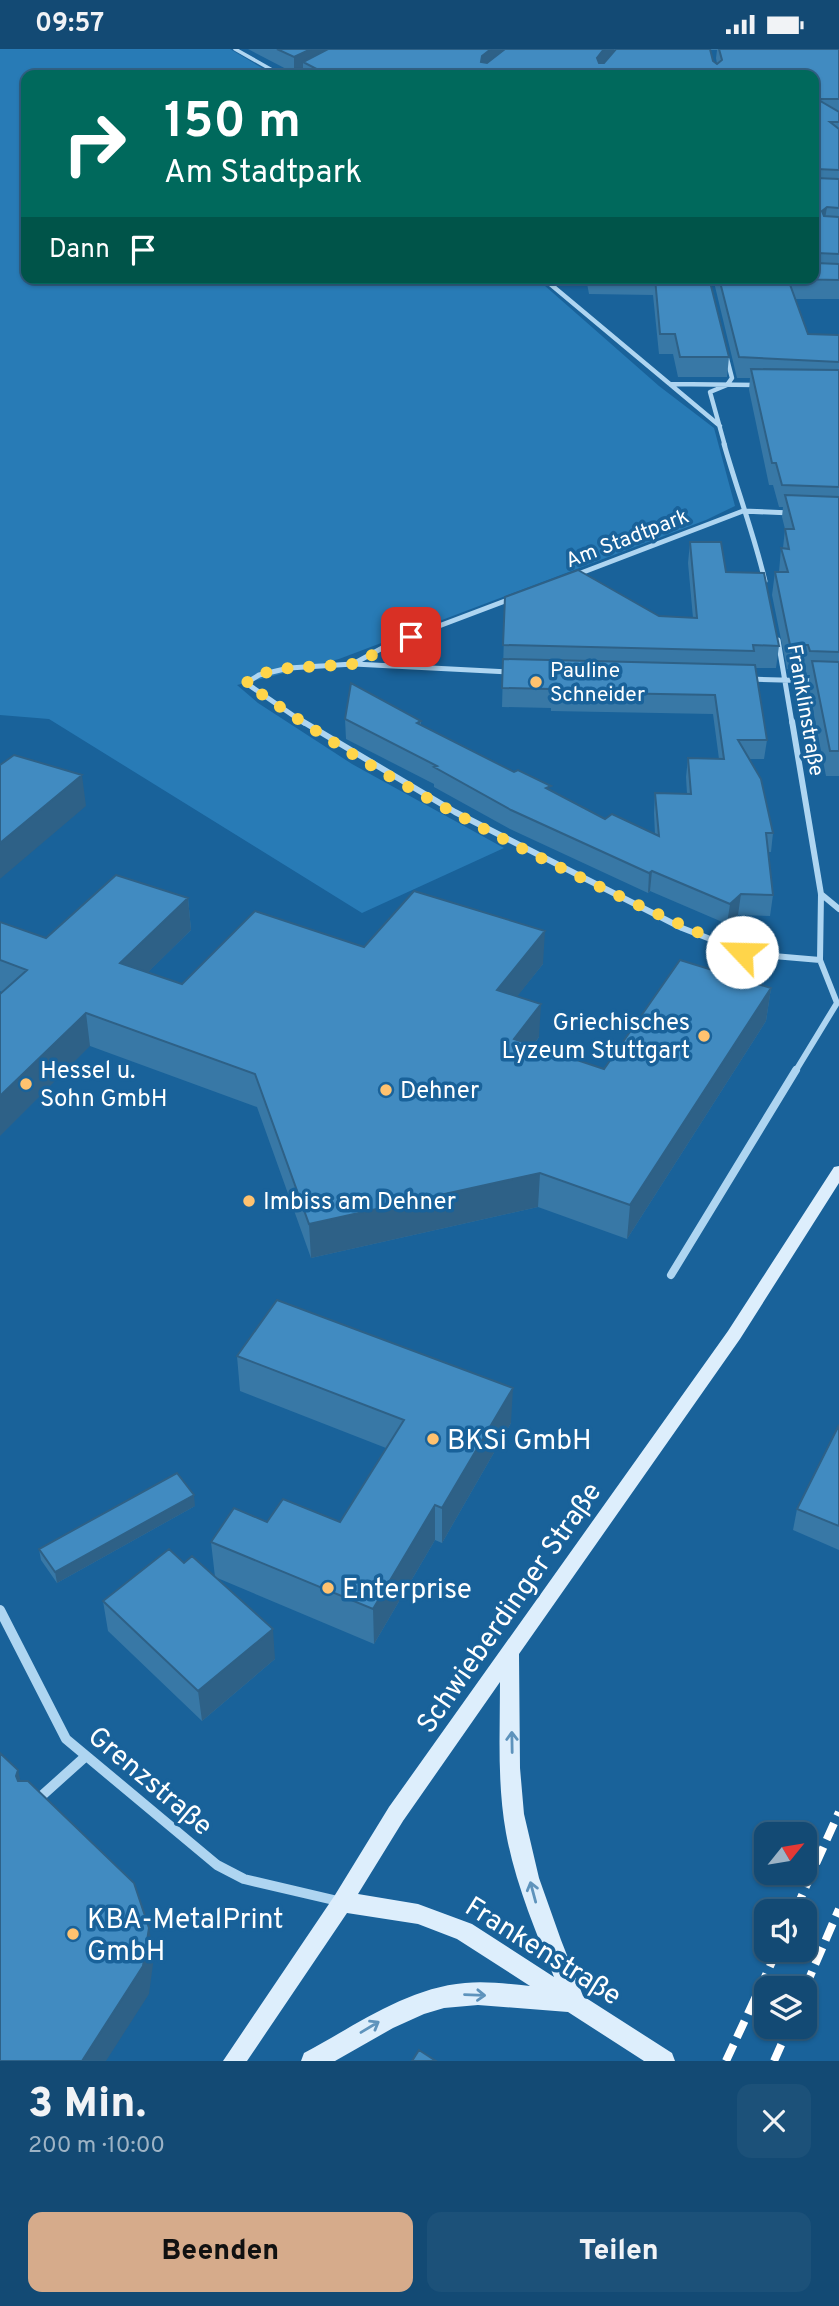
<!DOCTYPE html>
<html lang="de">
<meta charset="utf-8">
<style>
:root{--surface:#134a74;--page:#1c5179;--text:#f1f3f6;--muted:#9db3c5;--line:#326286;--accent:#d6ab8b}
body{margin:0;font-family:Overpass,sans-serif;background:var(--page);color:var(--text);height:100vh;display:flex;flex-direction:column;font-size:26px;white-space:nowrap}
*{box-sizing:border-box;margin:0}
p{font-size:23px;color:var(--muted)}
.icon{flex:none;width:38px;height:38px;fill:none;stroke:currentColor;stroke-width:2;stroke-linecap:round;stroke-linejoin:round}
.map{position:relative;height:2012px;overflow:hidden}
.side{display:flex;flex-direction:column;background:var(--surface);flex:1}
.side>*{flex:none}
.banner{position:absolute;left:21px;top:21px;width:798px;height:214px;border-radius:14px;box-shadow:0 2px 5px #0004,0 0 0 2px var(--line);background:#00695c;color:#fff;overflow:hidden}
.needle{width:46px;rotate:60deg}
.controls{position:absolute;left:754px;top:1773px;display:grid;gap:14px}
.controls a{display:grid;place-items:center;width:63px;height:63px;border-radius:14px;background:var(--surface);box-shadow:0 2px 5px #0004,0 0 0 2px var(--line);font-size:35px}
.pin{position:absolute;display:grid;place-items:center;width:60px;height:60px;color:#fff;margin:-30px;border-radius:14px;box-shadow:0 4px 10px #0006}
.me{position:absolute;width:77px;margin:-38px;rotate:294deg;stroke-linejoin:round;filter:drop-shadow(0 0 5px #0008)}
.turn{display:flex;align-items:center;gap:24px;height:147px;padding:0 28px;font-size:32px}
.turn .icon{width:91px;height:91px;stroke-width:2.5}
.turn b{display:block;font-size:49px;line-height:60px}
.then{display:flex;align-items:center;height:66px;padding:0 28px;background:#0003;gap:14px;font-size:26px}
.round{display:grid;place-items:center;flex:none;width:74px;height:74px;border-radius:14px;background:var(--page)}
.summary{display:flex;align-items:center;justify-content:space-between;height:119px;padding:0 28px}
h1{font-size:42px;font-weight:800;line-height:52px}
.action{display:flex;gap:14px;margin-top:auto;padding:14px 28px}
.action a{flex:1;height:80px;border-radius:14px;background:var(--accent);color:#111;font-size:28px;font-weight:800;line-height:80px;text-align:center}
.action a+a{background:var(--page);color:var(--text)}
.status{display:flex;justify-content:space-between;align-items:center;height:49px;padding:0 35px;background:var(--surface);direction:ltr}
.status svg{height:19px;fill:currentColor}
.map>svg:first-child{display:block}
</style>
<div class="status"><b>09:57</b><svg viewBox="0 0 49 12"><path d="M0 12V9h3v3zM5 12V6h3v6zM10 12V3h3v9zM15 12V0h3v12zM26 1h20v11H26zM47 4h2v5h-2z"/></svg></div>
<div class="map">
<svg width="839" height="2012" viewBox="0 0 839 2012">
<rect width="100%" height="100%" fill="#19629a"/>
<path fill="#287bb6" d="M0,0h230l44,26h-248v203h510l123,108 55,42 21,78 -29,14 -367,139 -102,26 21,18 94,61 152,84 -142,65 -313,-194 -49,-4z"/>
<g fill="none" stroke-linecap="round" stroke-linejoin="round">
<path stroke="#aed5f1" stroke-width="3.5" d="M235,0l46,26"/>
<path stroke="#aed5f1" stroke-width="4.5" d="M543,229l177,148
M670,335l86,1
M725,397l-15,-54 17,-7 5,-7 -6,-23"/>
<path stroke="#aed5f1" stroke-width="5" d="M724,395c13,46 30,90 41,137
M573,527l170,-65 48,2
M778,591l14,83
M354,615l155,8
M749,630l68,2
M304,674l-58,-40 13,-8 30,-7 64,-4 33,-18 127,-48"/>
<path stroke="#aed5f1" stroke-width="6" d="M302,672l153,91 227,116 67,26 71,6
M792,672l29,173 -1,66 17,43 -42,69
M821,845l18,15"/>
<path stroke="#aed5f1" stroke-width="8" d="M671,1226l125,-205"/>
<path stroke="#aed5f1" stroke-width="10" d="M0,1561l66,129 151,126 27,14 94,22
M37,1751l49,-44"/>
<path fill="#ddeefc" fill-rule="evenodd" d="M839,1117v17l-99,156 -221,315 1,114 4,46 15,64 22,62 22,56 89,57 3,8h-31l-76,-49 -90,-7 -34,3 -20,6 -31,14 -58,33h-34l3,-8c51,-27 102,-65 161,-70 22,-2 43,1 65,3l-73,-47 -39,-15 -71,-11 -100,148h-24l112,-166 54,-88 339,-476 106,-164zM500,1633c0,50 -3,101 6,151 9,49 29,97 48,144l-82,-53 -54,-20 -60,-10 45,-73z"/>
<path stroke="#fff" stroke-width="8" stroke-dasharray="18 8" stroke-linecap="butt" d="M795,1862l44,-99
M805,1939l34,-79
M726,2012l52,-112
M774,2012l15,-34"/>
</g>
<path fill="#3878a6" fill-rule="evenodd" d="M248,0h591v250h-44l13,35 31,1v441h-13l-18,-91 2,-10h-4l-1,-6h-18l-15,-74 3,-23h4l2,-24h2l2,-19 -3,-12 1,-10h-4l-6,-22h-4l-20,-95 1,-12h-13l-24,-100h101v-203h-511v-6l-9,4zM710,1h7l-1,8 1,6 -4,-3z
M586,229h123l20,79 -2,20h-49l-5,-23h-14l-6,-59 -64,-1z
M690,493l36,30 53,74 -3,22h-20l11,72 -3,19h-15l24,74 -2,19h-3l5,43 -3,21 -32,-1 -11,9 -77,-33 -2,2 -138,-64 -76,-42v-3l-88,-45 -1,-20 76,2v4l184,94 50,16 -1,-22 1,-20 32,1 -1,-17 2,-19 31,1 -6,-45 -162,-3v-3l-49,-1 3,-110 154,19 34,2 -5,-55z
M188,849l3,32 -43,42 34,12 182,-37 179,17 -26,32 22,41 -6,9 71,23 167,-81 -5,33 -139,218 -89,-32 -227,51 -54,-151 -167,-61 -90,-55v-69l46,16z
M237,1307l274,67 -69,120 -7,-3 -61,104 -159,-67 -4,-35 56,-20h73l46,-74 -146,-57z
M839,1376v125l-46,-20 4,-21z
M195,1457l-138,77 -16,-23 -2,-11z
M103,1552l172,58 -73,62 -94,-90z"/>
<path fill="#2e6187" d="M311,0h33l-41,13v7l-9,4v-16z
M491,0h19l-29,23 1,-16z
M604,0h10v3l-18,22 1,-16z
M827,158l-3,18 -2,-14z
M82,726l4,31 -86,73v-36z
M652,822l-2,20 -2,2 1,-20z
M741,845l-3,21 -11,9 3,-20z
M188,849l3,32 -67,66 -4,-33z
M545,882l-2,33 -47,59 1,-33z
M771,939l-5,33 -139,218 3,-34z
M541,955l-2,33 -26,36 1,-34z
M86,964l4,33 -90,90v-40z
M540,1124l-2,34 -227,51 -2,-34z
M513,1339l-2,35 -69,120v-35z
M194,1446l1,11 -138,77 -2,-11z
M435,1456v35l-61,104 -1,-35z
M273,1580l2,30 -73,62 -4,-30z
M18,1721l7,30 -9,-24z
M149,1879l5,29 -5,37 -43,67h-24z"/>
<path fill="#418bc1" stroke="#2e6187" stroke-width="2" d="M277,0h34l-17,8z
M328,0h163l-9,7 -1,6 6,1 18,-14h99l-7,9 2,5h5l12,-14h94l3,12 4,3 5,-4 -3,-11h120v50h-22l22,13v10h-9l9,7v41l-23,-1 -2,2v-96h-486l-25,-13z
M814,127l2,2 23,1v29l-12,-1 -5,4 2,5 15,1v37l-22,-1 -3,3z
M814,211l2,3 23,1v16l-51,-1 20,55 31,1v27l-100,-5 -20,-79h95z
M655,229h54l20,79h-49l-5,-23h-15z
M751,320l88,1v117l-57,-2 -6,-22h-4z
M785,446l54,2v155l-29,-1 -2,-6h-18l-15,-73h13l-7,-24 8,1 -4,-20h9z
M690,493h31l5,30 38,1 15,73 -26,-1 1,6 -251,-6 2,-48 73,-27 81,46 38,2z
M503,610l252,6 12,75h-29l23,39 12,54h-7l7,62 -32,-1 -11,10 -78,-33 -3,2 -138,-63 -77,-43 3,-1 -92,-47 6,-36 70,38 -4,2 97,49 4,-2 33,16 -5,2 59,31 7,-5 47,22 -4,-43 36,1 -3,-36 36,1 -9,-64 -164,-3v-3l-49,-1z
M812,612l27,1v89h-9z
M14,706l68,20 -82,68v-78z
M116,826l72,23 -68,65 62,21 73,-73 109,36 50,-56 131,40 -48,59 44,14 -27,35 90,30 76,-109 91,28 -141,217 -90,-32 -231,51 -54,-150 -169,-61 -86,83v-102l27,-24 -27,-10v-38l46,16z
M277,1251l236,88 -71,120 -7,-3 -62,104 -162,-67 23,-34 33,14 16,-23 57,23 64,-102 -167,-64z
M839,1376v101l-42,-17z
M177,1424l17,22 -139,77 -16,-23z
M169,1500l15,14 8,-7 81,73 -75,62 -95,-90z
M0,1704l18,17 -2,6 2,5h10l106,102 15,45 -6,38 -61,95h-82z
M419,2001l17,11h-24z"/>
<defs><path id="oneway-shaft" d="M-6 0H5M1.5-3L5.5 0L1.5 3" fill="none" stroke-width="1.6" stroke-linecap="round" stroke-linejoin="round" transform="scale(1.75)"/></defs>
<g stroke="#5e93bc">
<use href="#oneway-shaft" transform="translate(512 1693) rotate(-91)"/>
<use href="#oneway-shaft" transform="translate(533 1843) rotate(-105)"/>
<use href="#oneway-shaft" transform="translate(475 1946) rotate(2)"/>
<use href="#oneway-shaft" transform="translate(370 1978) rotate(-31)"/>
</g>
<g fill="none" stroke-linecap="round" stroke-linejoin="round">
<path stroke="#ffd54a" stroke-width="12" stroke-dasharray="0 21.6" d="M411,588l-58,27 -64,4 -30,6 -13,9c152,110 325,193 496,269"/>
</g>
<g fill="#ffc26f" stroke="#19629a" stroke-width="2.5">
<circle cx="536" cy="633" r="7"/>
<circle cx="704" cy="987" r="7"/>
<circle cx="26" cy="1035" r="7"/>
<circle cx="386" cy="1041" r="7"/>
<circle cx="249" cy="1152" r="7"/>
<circle cx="433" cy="1390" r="7"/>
<circle cx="328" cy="1539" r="7"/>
<circle cx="73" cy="1885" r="7"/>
</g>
<g text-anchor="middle" stroke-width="7" stroke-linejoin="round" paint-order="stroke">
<g font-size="21" fill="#fff" stroke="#19629a">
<text transform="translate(627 489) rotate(-21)" y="7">Am Stadtpark</text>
<text transform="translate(806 661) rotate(80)" y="7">Franklinstraße</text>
</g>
<g font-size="21" fill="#fff" stroke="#19629a" text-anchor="start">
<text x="550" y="628">Pauline<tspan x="550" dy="24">Schneider</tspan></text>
</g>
<g font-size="24" fill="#fff" stroke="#19629a" text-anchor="start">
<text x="690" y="981" text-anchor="end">Griechisches<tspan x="690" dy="28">Lyzeum Stuttgart</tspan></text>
<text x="40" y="1029">Hessel u.<tspan x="40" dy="28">Sohn GmbH</tspan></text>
<text x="400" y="1049">Dehner</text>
<text x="263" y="1160">Imbiss am Dehner</text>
</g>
<g font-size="28" fill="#fff" stroke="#19629a" text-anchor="start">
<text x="447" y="1400">BKSi GmbH</text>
<text x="342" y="1549">Enterprise</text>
<text x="87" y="1879">KBA-MetalPrint<tspan x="87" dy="32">GmbH</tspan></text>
</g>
<g font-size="28" fill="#fff" stroke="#19629a">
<text transform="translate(508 1558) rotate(-55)" y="10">Schwieberdinger Straße</text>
<text transform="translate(151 1731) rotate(40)" y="10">Grenzstraße</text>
<text transform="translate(544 1901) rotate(32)" y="10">Frankenstraße</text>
</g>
</g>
</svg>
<div class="controls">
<a><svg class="needle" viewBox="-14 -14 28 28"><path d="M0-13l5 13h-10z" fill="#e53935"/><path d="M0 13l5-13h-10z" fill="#9db3c5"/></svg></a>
<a><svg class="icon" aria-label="sound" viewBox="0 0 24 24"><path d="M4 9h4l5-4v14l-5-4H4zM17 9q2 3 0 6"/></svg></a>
<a><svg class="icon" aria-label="layers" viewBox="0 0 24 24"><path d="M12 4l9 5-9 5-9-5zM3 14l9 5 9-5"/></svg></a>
</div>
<div class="pin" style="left:411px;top:588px;background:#d93025"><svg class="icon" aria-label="arrive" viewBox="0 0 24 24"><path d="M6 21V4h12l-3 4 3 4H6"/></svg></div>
<svg class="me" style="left:742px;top:903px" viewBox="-20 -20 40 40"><circle r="19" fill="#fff"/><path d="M0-13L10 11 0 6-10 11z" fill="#ffd54a"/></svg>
<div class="banner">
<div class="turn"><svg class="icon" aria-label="right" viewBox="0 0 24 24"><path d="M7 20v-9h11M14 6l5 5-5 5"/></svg><div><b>150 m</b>Am Stadtpark</div></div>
<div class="then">Dann<svg class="icon" aria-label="arrive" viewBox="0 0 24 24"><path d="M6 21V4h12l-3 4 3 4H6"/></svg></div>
</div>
</div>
<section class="side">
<div class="summary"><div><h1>3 Min.</h1><p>200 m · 10:00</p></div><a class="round"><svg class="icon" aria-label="close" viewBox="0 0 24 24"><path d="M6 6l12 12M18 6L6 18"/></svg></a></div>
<div class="action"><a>Beenden</a><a>Teilen</a></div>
</section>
